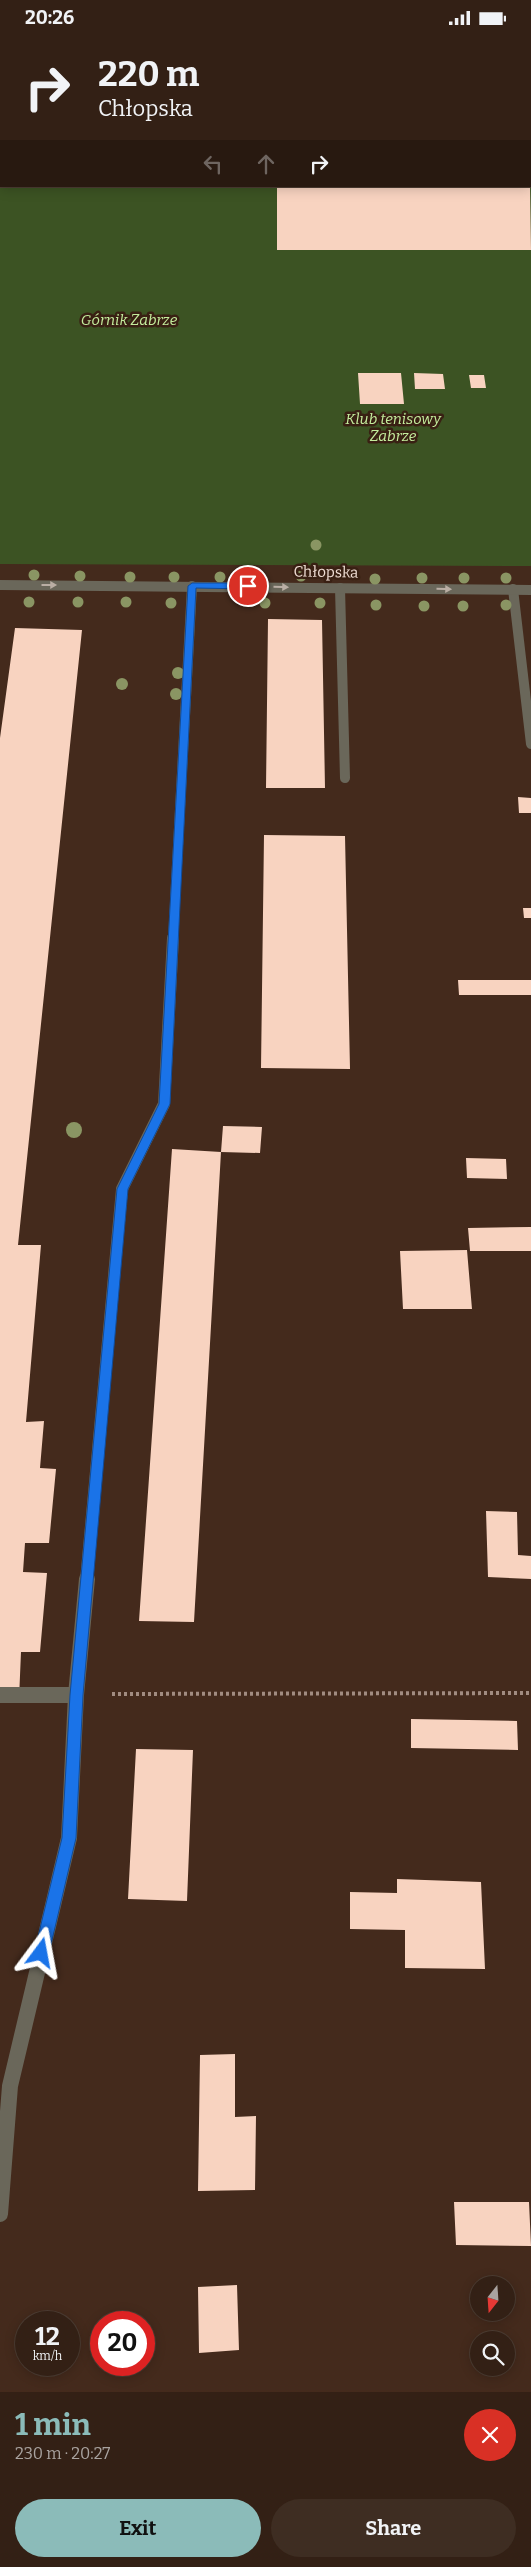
<!DOCTYPE html>
<meta charset="utf-8">
<style>
:root{--surface:#332015;--page:#3e2d22;--text:#f1f3f6;--muted:#a9a3a0;--line:#4e3e34;--accent:#8bbbb9}
body{margin:0;font-family:Bitter,serif;background:var(--page);color:var(--text);height:100vh;display:flex;flex-direction:column;font-size:19px;white-space:nowrap}
*{box-sizing:border-box;margin:0}
p{font-size:16px;color:var(--muted)}
.icon{flex:none;width:28px;height:28px;fill:none;stroke:currentColor;stroke-width:2;stroke-linecap:round;stroke-linejoin:round}
.map{position:relative;height:2357px;overflow:hidden}
.details{display:flex;flex-direction:column;background:var(--surface);flex:1}
.details>*{flex:none}
.guide{position:absolute;left:0px;top:0px;width:531px;height:152px;box-shadow:0 2px 12px #0003,0 0 0 1px var(--line);background:#332015;color:var(--text);overflow:hidden}
.needle{width:32px;rotate:197deg}
.fabs{position:absolute;left:470px;top:2241px;display:grid;gap:10px}
.fabs a{display:grid;place-items:center;width:45px;height:45px;border-radius:50%;background:var(--surface);box-shadow:0 2px 12px #0003,0 0 0 1px var(--line);font-size:25px}
.speed{position:absolute;left:15px;top:2276px;display:flex;gap:10px;font-size:25px;font-weight:700;text-align:center}
.speed>*{display:grid;place-content:center;width:65px;height:65px;border-radius:50%;background:var(--surface);box-shadow:0 2px 12px #0003,0 0 0 1px var(--line);line-height:1}
.speed small{font-size:12px;font-weight:400}
.speed .limit{border:8px solid #d22;background:#fff;color:#111}
.pin{position:absolute;display:grid;place-items:center;width:42px;height:42px;color:#fff;margin:-21px;border:2px solid #fff;border-radius:50%;box-shadow:0 1px 5px #0007}
.me{position:absolute;width:55px;margin:-28px;rotate:13deg;stroke-linejoin:round;filter:drop-shadow(0 0 4px #0008)}
.turn{display:flex;align-items:center;gap:18px;height:105px;padding:0 15px;font-size:22px}
.turn .icon{width:65px;height:65px;stroke-width:2.5}
.turn b{display:block;font-size:35px;line-height:42px}
.lanes{display:flex;align-items:center;height:48px;padding:0 15px;background:#0003;justify-content:center;gap:25px;direction:ltr}
.lanes .off{opacity:.35}
.round{display:grid;place-items:center;flex:none;width:52px;height:52px;border-radius:26px;background:var(--page)}
.headline{display:flex;align-items:center;justify-content:space-between;height:85px;padding:0 15px}
h1{font-size:30px;font-weight:700;line-height:38px;color:var(--accent)}
.primary-button{display:flex;gap:10px;margin-top:auto;padding:10px 15px}
.primary-button a{flex:1;height:58px;border-radius:30px;background:var(--accent);color:#111;font-size:20px;font-weight:700;line-height:58px;text-align:center}
.primary-button a+a{background:var(--page);color:var(--text)}
.status{display:flex;justify-content:space-between;align-items:center;height:35px;padding:0 25px;background:var(--surface);direction:ltr}
.status svg{height:14px;fill:currentColor}
.map>svg:first-child{display:block}
</style>
<div class="status"><b>20:26</b><svg viewBox="0 0 49 12"><path d="M0 12V9h3v3zM5 12V6h3v6zM10 12V3h3v9zM15 12V0h3v12zM26 1h20v11H26zM47 4h2v5h-2z"/></svg></div>
<div class="map">
<svg width="531" height="2357" viewBox="0 0 531 2357">
<rect width="100%" height="100%" fill="#442a1c"/>
<path fill="#3c5323" fill-rule="evenodd" d="M0,0h531v531l-531,-2zM1,1h529v150h-529z"/>
<path fill="#f8d3c0" d="M277,151h253l1,64h-254z
M358,338h43l3,31h-44z
M414,338l29,1 2,15h-30z
M469,340h15l2,13h-15z
M268,584l54,1 3,168h-59z
M15,593l67,2 -64,615h23l-15,177 18,-1 -4,47 16,1 -7,74h-24l-2,29 24,1 -7,79h-19l-2,47h-19v-961z
M518,762l13,1v15h-12z
M264,800l81,1 5,233 -89,-1z
M523,873h8v10h-7z
M458,945h73v15h-72z
M223,1091l39,1 -2,26 -39,-1 -27,470 -55,-1 33,-472 49,3z
M466,1123l40,1 1,20 -40,-1z
M531,1192v24h-61l-2,-23z
M467,1215l5,59h-69l-3,-58z
M486,1476l31,1 1,43 13,1v23l-43,-2z
M411,1684l106,2 1,29 -107,-2z
M136,1714l57,1 -6,151 -59,-2z
M397,1844l84,3 4,87 -80,-1v-38l-55,-1v-37l47,1z
M235,2019v63l21,-1 -1,74 -57,1 2,-136z
M454,2167h75l2,44 -75,-1z
M237,2250l2,65 -40,3 -1,-66z"/>
<g fill="none" stroke-linecap="round" stroke-linejoin="round">
<path stroke="#a28c81" stroke-width="4" stroke-dasharray="3 3" stroke-linecap="butt" d="M112,1659l419,-1"/>
<path stroke="#6a675a" stroke-width="10" d="M340,553l5,190
M513,554l18,155
M173,904l19,-353"/>
<path stroke="#6a675a" stroke-width="12" d="M86,1545l36,-391 42,-85 9,-166"/>
<path stroke="#6a675a" stroke-width="16" d="M0,1660h76
M0,2179l10,-128 59,-248 7,-143 11,-116"/>
<path stroke="#6a675a" stroke-width="10" d="M0,550l531,5"/>
</g>
<g fill="#8a9563">
<circle cx="316" cy="510" r="5.5"/>
<circle cx="34" cy="540" r="5.5"/>
<circle cx="80" cy="541" r="5.5"/>
<circle cx="301" cy="541" r="5.5"/>
<circle cx="130" cy="542" r="5.5"/>
<circle cx="174" cy="542" r="5.5"/>
<circle cx="220" cy="542" r="5.5"/>
<circle cx="422" cy="543" r="5.5"/>
<circle cx="464" cy="543" r="5.5"/>
<circle cx="506" cy="543" r="5.5"/>
<circle cx="375" cy="544" r="5.5"/>
<circle cx="29" cy="567" r="5.5"/>
<circle cx="78" cy="567" r="5.5"/>
<circle cx="126" cy="567" r="5.5"/>
<circle cx="171" cy="568" r="5.5"/>
<circle cx="265" cy="568" r="5.5"/>
<circle cx="320" cy="568" r="5.5"/>
<circle cx="376" cy="570" r="5.5"/>
<circle cx="506" cy="570" r="5.5"/>
<circle cx="424" cy="571" r="5.5"/>
<circle cx="463" cy="571" r="5.5"/>
<circle cx="178" cy="638" r="6"/>
<circle cx="122" cy="649" r="6"/>
<circle cx="176" cy="659" r="6"/>
<circle cx="74" cy="1095" r="8"/>
</g>
<defs><path id="oneway-solid" d="M-6-.8H1V-3.2L6.5 0L1 3.2V.8H-6Z" transform="scale(1.25)"/></defs>
<g fill="#baaea4">
<use href="#oneway-solid" transform="translate(49 550)"/>
<use href="#oneway-solid" transform="translate(281 552) rotate(1)"/>
<use href="#oneway-solid" transform="translate(444 554) rotate(1)"/>
</g>
<path fill="#1a73e8" stroke="#114b97" d="M192,548h56l4,3 -4,3 -52,-1 -26,516 -42,85 -45,506 -7,143 -27,115 -2,5 -6,2 -5,-2 -2,-5 28,-115 8,-143 47,-506 42,-85 29,-518z"/>
<g text-anchor="middle" stroke-width="5" stroke-linejoin="round" paint-order="stroke">
<g font-size="15" font-style="italic" fill="#c4ed9d" stroke="#392013">
<text x="129" y="290">Górnik Zabrze</text>
<text x="393" y="389">Klub tenisowy<tspan x="393" dy="17">Zabrze</tspan></text>
</g>
<g font-size="15" fill="#f0ded5" stroke="#392013">
<text transform="translate(326 537) rotate(1)" y="5">Chłopska</text>
</g>
</g>
</svg>
<div class="fabs">
<a><svg class="needle" viewBox="-14 -14 28 28"><path d="M0-13l5 13h-10z" fill="#e53935"/><path d="M0 13l5-13h-10z" fill="#a9a3a0"/></svg></a>
<a><svg class="icon" aria-label="search" viewBox="0 0 24 24"><circle cx="10" cy="10" r="6"/><path d="M15 15l6 6"/></svg></a>
</div>
<div class="speed"><div>12<small>km/h</small></div><div class="limit">20</div></div>
<div class="pin" style="left:248px;top:551px;background:#d93025"><svg class="icon" aria-label="arrive" viewBox="0 0 24 24"><path d="M6 21V4h12l-3 4 3 4H6"/></svg></div>
<svg class="me" style="left:41px;top:1918px" viewBox="-20 -20 40 40"><path d="M0-17L14 15 0 8-14 15z" fill="#1a73e8" stroke="#fff" stroke-width="4"/></svg>
<div class="guide">
<div class="turn"><svg class="icon" aria-label="right" viewBox="0 0 24 24"><path d="M7 20v-9h11M14 6l5 5-5 5"/></svg><div><b>220 m</b>Chłopska</div></div>
<div class="lanes"><svg class="icon off" aria-label="left" viewBox="0 0 24 24"><path d="M17 20v-9H6M10 6l-5 5 5 5"/></svg><svg class="icon off" aria-label="ahead" viewBox="0 0 24 24"><path d="M12 20V5M6 11l6-6 6 6"/></svg><svg class="icon" aria-label="right" viewBox="0 0 24 24"><path d="M7 20v-9h11M14 6l5 5-5 5"/></svg></div>
</div>
</div>
<section class="details">
<div class="headline"><div><h1>1 min</h1><p>230 m · 20:27</p></div><a class="round" style="background:#d93025;color:#fff"><svg class="icon" aria-label="close" viewBox="0 0 24 24"><path d="M6 6l12 12M18 6L6 18"/></svg></a></div>
<div class="primary-button"><a>Exit</a><a>Share</a></div>
</section>
